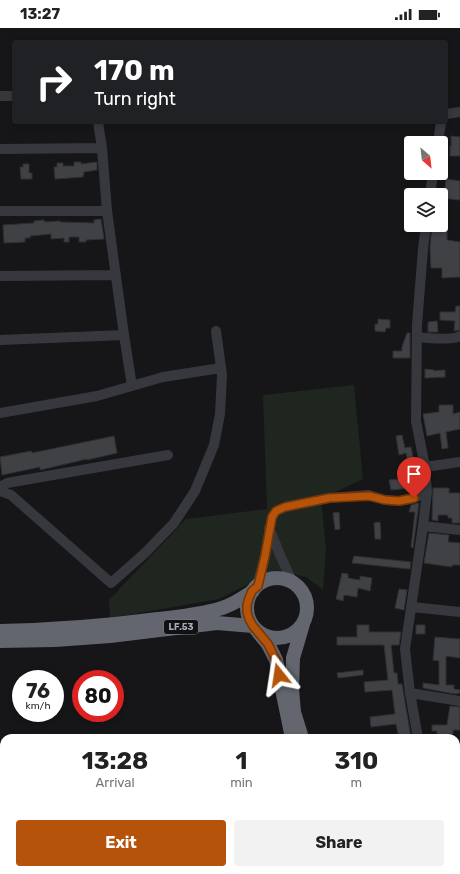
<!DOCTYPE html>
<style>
:root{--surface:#fff;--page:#f2f2f2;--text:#222;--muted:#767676;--accent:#b45309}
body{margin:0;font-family:Rubik,sans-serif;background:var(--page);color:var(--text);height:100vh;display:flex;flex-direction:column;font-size:15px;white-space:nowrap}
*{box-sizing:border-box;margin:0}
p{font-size:13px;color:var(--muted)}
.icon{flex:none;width:22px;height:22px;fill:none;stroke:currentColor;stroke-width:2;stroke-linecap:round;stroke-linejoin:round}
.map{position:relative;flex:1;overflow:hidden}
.details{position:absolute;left:0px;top:706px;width:460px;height:140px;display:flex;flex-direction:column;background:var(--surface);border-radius:12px 12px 0 0;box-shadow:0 2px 6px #0003}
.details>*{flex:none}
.hud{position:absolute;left:12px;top:12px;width:436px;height:84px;border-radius:4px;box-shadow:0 2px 6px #0003;background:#202124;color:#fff;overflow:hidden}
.needle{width:26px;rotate:152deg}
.controls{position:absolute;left:404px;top:108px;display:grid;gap:8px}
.controls a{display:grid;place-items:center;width:44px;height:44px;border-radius:4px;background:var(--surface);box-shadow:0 2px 6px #0003;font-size:20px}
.speed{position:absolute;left:12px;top:642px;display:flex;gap:8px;font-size:20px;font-weight:700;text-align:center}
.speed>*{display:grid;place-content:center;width:52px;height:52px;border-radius:50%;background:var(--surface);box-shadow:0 2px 6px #0003;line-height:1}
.speed small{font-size:10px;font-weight:400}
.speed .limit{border:6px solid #d22;background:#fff;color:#111}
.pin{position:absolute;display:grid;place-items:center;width:34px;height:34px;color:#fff;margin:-41px -17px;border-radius:50% 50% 50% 0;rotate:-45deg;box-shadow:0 0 4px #0007}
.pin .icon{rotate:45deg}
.me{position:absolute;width:44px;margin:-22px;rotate:345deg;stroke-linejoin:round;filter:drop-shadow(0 0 3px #0008)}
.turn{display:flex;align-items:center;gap:14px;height:84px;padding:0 16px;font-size:18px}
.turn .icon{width:52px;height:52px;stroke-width:2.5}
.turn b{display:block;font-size:28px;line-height:34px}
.eta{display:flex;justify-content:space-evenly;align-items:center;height:68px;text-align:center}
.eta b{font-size:24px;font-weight:700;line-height:28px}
.action{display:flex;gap:8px;margin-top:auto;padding:8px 16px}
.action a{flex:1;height:46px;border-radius:4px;background:var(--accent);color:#fff;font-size:16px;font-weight:700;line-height:46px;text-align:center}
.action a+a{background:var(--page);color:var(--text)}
.status{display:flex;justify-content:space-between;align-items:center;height:28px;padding:0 20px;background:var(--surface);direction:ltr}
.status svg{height:11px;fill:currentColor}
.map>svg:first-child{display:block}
</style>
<div class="status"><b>13:27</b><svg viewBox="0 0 49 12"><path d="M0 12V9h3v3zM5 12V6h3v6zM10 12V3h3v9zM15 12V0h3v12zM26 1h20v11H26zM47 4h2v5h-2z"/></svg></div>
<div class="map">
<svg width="460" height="846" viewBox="0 0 460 846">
<rect width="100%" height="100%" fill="#161618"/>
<path fill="#1e261f" d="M354,357l9,94 -42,20 5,50 -3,41 -17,-13 -30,-7 -57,29 -109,19 -1,-18 77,-81 81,-10 -4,-114z"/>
<path fill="#404145" stroke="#303034" d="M451,108l9,1v19h-10v-10h1z
M74,134h7v2l16,-2v8l-13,2 -1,5 -28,2 -1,-12h3v-4h6v3h11z
M23,136h6v9h3v6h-11l-1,-12h3z
M446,151l14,2v19l-19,-2v-3h-4v-6l8,1z
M441,188l6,1v23l13,2v35l-18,1v-10h-11l-1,-20 2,-22h9z
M101,191l3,20 -18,1v2h-7v-5h-10v5h-5v-4l-13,1v-5l-21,2v2h-5v4l-21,1 -1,-18 31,-2v-2l10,-1 1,2 15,-1v1l34,1v-3z
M456,278h4v24l-6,1 1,-10 -15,-1v-8h15z
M378,291l12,1v8h-4l-1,4 -10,-1v-7h3z
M437,293l1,11h-10v-10z
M407,305h3v25h-17v-7h9v-4z
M425,341l9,1v1l11,-1v7l-20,1z
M439,377h14v9l7,-2v17l-14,3 2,16 -6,1 -2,-16 -13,3 -4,-22 16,-2z
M402,407l3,13 6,-1 8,40 -28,3 -2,-10 22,-2 -5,-25 -7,2 -3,-19z
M114,408l3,17 -30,7v-1l-47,11v-3l-38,8 -2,-18 31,-6 1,2z
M433,460h16v5h11v30h-8v-5h-4v-3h-10v6l-6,-1z
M419,475l-6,45 -2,-1 4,-35h-6l2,-7z
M339,484l1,17 -5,1 -2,-17z
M380,494l1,17h-6l-1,-16z
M429,505l20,2 -1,7 12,1v22h-8v2l-28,-4z
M354,528l57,6 -1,7 -58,-6z
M342,545l6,1v4l12,2v-4l12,2 -2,13 -12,-3 -1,9 -13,-2 -1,6 -7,-2z
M399,561l8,1 -3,20 -9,-2z
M357,597h12v7h32l-2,13h-8l3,28h3l1,11h4l9,54h-12l-3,-14 -25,3 -1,-10 25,-3 -3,-24 -27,2 -1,-10 24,-2 -4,-35h-47v-8h20z
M416,597h9v9h-9z
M435,609l25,2v19l-14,-2v29h8v4l6,1v3l-5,1 -32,-6v-5l16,2v-24l-6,-1z
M363,642v5l-25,3 -1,-5z
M450,678l10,1v23h-7v4h-4v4h-12v-7h-5v-6h15z"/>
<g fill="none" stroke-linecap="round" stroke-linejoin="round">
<path stroke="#37383d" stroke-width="10" d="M0,68h14
M446,86l14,-2
M98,94l4,26 5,63 17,124 8,51
M438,115l3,-21
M0,121l102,-1
M430,167l3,-22
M0,183h107
M0,248l116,-1
M417,309c10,1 35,4 43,-1
M0,312l124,-5
M0,385l97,-17 66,-19 58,-9
M425,439l35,-5
M0,459l7,-4 161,-28
M0,463l11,4 100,88 34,-30 29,-30 21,-32 19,-46 6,-31 2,-39 -6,-44
M423,498l37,4
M269,500l11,27 13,28
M257,558l8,-30 7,-39 4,-6 9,-4 44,-9 40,-3 16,5 14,1 15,-3 13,-6
M412,579l48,5
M410,665l50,8
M418,710l-8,-45 -5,-44 18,-123 4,-34 -2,-25 -9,-46 1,-96 6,-76 3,-24
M456,730l4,-1"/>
<path stroke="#63666e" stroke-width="14" d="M247 580a30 30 0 1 1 60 0a30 30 0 1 1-60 0Z
M0,603c53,-1 105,-5 158,-12 18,-2 38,-4 57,-9 14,-3 26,-11 38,-19
M258,604l10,12 8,16 16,78
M0,613l55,-1 55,-4 107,-13 36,3
M302,710l-8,-26 -2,-23 1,-31 10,-34
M333,842l1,4
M344,842l1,4"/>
</g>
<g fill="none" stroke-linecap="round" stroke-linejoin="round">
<defs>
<path id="route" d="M279,647l-3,-15 -8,-16 -15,-18 -4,-7 -2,-7v-7l2,-7 3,-7 6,-5 7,-30 7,-39 4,-6 9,-4 44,-9 40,-2 16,4 14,1 15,-3"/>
</defs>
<use href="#route" stroke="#753606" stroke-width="10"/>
<use href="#route" stroke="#b45309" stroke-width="7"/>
</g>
<g text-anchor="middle" stroke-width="3" stroke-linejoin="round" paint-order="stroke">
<rect fill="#111113" stroke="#7b7e86" stroke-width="1" x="164" y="592" width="34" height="14" rx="3"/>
<g font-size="9" font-weight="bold" fill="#a8adb8">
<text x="181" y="602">LF.53</text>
</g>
</g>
</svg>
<div class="controls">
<a><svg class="needle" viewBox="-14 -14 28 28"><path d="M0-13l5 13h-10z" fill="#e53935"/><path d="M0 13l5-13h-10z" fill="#767676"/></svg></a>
<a><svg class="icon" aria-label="layers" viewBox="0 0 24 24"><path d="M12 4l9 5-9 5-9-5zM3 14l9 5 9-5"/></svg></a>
</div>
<div class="speed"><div>76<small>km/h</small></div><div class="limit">80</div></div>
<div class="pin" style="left:414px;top:470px;background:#d93025"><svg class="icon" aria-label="arrive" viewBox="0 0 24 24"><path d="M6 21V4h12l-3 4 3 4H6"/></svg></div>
<svg class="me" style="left:279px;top:647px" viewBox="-20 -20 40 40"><path d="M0-17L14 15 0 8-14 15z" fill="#b45309" stroke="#fff" stroke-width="4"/></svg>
<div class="hud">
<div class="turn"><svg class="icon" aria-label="right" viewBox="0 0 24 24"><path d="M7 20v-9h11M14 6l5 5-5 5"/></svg><div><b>170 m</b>Turn right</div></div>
</div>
<section class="details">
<div class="eta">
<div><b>13:28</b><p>Arrival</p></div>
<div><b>1</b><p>min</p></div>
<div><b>310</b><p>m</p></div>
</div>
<div class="action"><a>Exit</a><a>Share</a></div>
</section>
</div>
